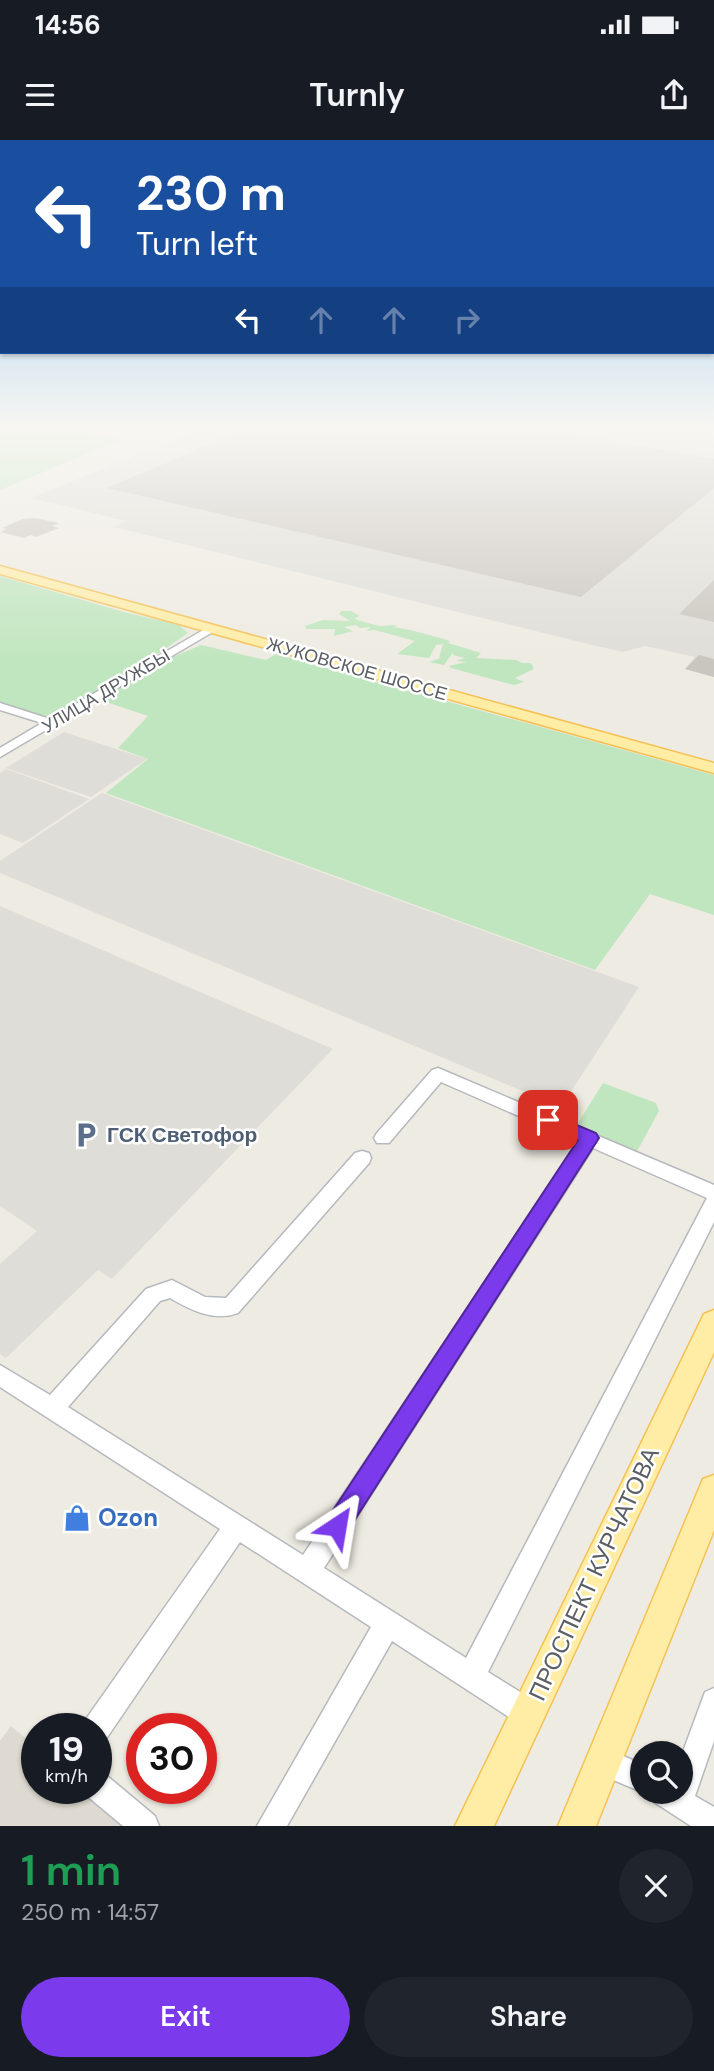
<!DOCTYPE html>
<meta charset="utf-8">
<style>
:root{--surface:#171b24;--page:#20242c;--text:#f1f3f6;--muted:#9ea1a6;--accent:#7c3aed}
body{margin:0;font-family:"DM Sans",sans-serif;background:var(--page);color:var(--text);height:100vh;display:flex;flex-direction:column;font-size:26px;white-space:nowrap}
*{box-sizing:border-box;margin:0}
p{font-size:23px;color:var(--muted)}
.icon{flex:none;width:38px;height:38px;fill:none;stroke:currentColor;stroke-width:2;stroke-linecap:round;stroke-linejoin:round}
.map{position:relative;height:1686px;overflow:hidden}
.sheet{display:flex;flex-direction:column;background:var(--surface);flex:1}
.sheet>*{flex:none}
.banner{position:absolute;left:0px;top:0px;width:714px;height:214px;box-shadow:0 2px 5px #0004;background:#1a4fa0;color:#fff;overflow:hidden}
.buttons{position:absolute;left:630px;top:1601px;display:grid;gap:14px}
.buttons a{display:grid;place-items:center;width:63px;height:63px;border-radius:50%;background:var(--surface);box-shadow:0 2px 5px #0004;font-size:35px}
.speed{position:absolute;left:21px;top:1573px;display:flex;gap:14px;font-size:35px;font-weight:700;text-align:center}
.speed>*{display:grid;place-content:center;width:91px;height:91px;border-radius:50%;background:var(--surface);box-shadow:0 2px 5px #0004;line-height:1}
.speed small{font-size:18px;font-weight:400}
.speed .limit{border:10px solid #d22;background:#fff;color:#111}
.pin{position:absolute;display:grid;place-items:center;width:60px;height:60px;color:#fff;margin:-30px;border-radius:14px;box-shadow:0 4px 10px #0006}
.me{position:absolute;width:77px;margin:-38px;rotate:33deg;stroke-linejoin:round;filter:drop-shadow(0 0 5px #0008)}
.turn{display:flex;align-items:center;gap:24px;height:147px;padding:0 21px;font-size:32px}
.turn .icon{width:91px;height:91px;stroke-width:2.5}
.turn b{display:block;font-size:49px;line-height:60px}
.lanes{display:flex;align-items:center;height:66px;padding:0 21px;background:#0003;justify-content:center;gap:35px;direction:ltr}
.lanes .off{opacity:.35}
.round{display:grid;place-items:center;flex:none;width:74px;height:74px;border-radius:37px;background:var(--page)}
.summary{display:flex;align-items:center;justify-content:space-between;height:119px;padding:0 21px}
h1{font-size:42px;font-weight:600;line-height:52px;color:#1e9e55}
.cta{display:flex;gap:14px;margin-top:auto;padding:14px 21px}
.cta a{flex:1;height:80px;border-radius:42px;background:var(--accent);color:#fff;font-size:28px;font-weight:600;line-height:80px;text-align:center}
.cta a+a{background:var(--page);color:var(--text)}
.status{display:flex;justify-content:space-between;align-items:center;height:49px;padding:0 35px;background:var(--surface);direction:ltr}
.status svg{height:19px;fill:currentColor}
header{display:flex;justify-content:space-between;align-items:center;height:91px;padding:0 21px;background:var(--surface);font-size:32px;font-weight:600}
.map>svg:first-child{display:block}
</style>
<div class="status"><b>14:56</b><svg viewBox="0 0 49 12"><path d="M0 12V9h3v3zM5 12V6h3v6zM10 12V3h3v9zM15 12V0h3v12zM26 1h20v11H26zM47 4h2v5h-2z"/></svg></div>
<header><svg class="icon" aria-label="menu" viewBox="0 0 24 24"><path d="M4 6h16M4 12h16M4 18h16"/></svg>Turnly<svg class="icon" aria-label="share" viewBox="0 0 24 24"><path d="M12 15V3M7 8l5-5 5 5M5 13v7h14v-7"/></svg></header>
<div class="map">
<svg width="714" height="1686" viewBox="0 0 714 1686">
<rect width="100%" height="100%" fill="#eeebe2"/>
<path fill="#dfddd7" d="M194,288h520v249l-29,-8 10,-12 -50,-11 -22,6 -35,-8 -474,-117 12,-6 -95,-23 164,-66 -5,-2z
M64,592l83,27 -56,38 -85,-29z
M6,629l83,30 -66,44 -23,-9v-61z
M102,653l537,194 -78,120 -561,-234v-12z
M0,766l333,143 -221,230 -14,-9 -92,88 -6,-4v-90l37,-33 -37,-25z"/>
<path fill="#dedad1" d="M11,1586l26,22v40l49,1 45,37h-131v-85z"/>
<path fill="#bfe6be" d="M0,288h92l-4,5 33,7 -121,50z
M0,436l124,36 55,13 9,8 -65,45 -74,42 -49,-16z
M341,471h10l9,5 -5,2 2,2 22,6 18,-1 -3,2c19,3 36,8 56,14l-2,2 33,10 -5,5 40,2 6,3h9l3,6 -19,9 9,4 -10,3 -63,-17 -2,-2 18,-4 -11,-1 9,-3 -12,-3v-3l-9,13 -15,-3 12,-4 -2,-1 4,-13 -7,1 -7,13 -32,-4 18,-13 -40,-11 -9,1 5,-4 -11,1 -4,-3 -12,2 9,4 -19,5 1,-7h-29l-1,-3 18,-6 27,1 -11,-7z
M201,505l65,15 10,-6 438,121v140l-64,-21 -55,76 -489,-177 42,-34 -30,-11 30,-32 -48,-16 59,-37z
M603,943l53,20 3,8 -23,42 -61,-25z"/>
<path fill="#c9c5bf" d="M248,288h287l179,31v29l-133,109 -474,-109z
M35,378l24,5 -7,3 7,2 -23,9 -5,-2 -7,3 -23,-6 6,-3 -5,-1 21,-9z
M714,440v42l-35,-8z
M699,515l15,4v18l-29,-8z"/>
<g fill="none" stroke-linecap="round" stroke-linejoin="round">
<defs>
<path id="minor" d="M212,485l5,3 -1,2 -216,127v-9l42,-25 -42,-13v-7l50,16z
M438,928l276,117v37l-226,450 50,31 4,10 -4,10 -10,4 -10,-4 -126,-82 -105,185h-30l114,-199 -131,-85 -134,197 -10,4v-14h-14l4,-10 134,-190 -220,-142v-22l50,30 96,-106 26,-9 33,17 21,1 129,-145 7,-2 7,2 2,5 -2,5 -131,150c-25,9 -47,-3 -68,-15l-10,3 -92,106 235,148 275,-413 -137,-60 -52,61h-12l-3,-5 3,-5 55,-63zM593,1008l114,50 -241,460 -142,-90z
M714,1548v53l-19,55 19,11v19h-23l-37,-24 -4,-10h31v-35l24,-65z
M602,1607l40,17v28l-50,-21 -4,-10 4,-10z
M96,1631l10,4 49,41 4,10h-36l-37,-31 -3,-7h13z"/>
<path id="major" d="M0,426l714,197v10l-714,-199z
M714,1170v42l-220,474h-39l249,-512z
M714,1335v55l-118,296h-38l145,-347z"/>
</defs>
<use href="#minor" stroke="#b5b9bd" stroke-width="3"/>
<use href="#major" stroke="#f5c154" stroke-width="3"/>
<use href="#minor" fill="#fff" fill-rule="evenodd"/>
<use href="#major" fill="#ffeda6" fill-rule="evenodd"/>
</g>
<linearGradient id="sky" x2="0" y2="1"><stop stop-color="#8bc3f1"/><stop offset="0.55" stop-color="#f7f6f2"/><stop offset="1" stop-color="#f7f6f2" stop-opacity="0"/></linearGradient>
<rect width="714" height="524" fill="url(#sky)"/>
<path fill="#7c3aed" stroke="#51269a" stroke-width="2" d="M548,973l48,20 3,5 -254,397 -8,3 -9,-3 -4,-9 4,-8 250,-378 -36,-16 -3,-4 3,-5z"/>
<defs>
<symbol id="parking-bare" viewBox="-9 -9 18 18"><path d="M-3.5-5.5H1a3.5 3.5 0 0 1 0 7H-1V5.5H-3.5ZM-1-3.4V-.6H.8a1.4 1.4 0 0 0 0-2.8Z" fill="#5c6f8a" stroke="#fff" stroke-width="2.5" paint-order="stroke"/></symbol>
<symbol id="shop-bare" viewBox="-9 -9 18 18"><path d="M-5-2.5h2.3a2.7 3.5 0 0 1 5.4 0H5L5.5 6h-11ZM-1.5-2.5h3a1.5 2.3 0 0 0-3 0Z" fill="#3f7fe0" stroke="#fff" stroke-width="2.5" paint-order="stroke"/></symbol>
</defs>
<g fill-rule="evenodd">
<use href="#parking-bare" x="67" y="976" width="38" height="38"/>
<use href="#shop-bare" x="58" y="1359" width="38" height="38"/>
</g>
<g text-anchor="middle" stroke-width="5" stroke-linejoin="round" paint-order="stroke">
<g font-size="18" fill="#5b5f64" stroke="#fff">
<text transform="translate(357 529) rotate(16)" y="6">ЖУКОВСКОЕ ШОССЕ</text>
<text transform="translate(106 551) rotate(-31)" y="6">УЛИЦА ДРУЖБЫ</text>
</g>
<g font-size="21" font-weight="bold" fill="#4e5e75" stroke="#fff" text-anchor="start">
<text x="107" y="1002">ГСК Светофор</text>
</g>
<g font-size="24" font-weight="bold" fill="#366cbe" stroke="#fff" text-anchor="start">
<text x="98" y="1386">Ozon</text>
</g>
<g font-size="24" fill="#5b5f64" stroke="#fff">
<text transform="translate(594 1434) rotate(-65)" y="8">ПРОСПЕКТ КУРЧАТОВА</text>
</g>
</g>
</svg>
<div class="buttons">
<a><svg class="icon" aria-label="search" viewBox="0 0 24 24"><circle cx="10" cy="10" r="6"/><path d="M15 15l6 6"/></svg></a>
</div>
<div class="speed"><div>19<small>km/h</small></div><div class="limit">30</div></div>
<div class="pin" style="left:548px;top:980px;background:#d93025"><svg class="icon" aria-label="arrive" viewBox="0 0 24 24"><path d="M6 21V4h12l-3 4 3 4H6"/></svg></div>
<svg class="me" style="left:337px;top:1386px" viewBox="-20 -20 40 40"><path d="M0-17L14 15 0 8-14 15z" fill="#7c3aed" stroke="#fff" stroke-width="4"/></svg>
<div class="banner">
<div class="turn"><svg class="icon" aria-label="left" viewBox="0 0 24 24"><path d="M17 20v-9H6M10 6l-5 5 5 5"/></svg><div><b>230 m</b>Turn left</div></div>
<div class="lanes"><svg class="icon" aria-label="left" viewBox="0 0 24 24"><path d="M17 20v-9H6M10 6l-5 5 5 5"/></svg><svg class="icon off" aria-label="ahead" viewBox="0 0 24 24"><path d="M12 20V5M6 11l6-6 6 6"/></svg><svg class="icon off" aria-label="ahead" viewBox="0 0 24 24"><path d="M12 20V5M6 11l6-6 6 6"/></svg><svg class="icon off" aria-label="right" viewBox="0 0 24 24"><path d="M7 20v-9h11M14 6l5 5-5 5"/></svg></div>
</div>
</div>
<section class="sheet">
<div class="summary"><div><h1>1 min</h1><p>250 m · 14:57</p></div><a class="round"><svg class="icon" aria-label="close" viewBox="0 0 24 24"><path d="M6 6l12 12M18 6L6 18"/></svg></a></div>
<div class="cta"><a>Exit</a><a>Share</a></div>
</section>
